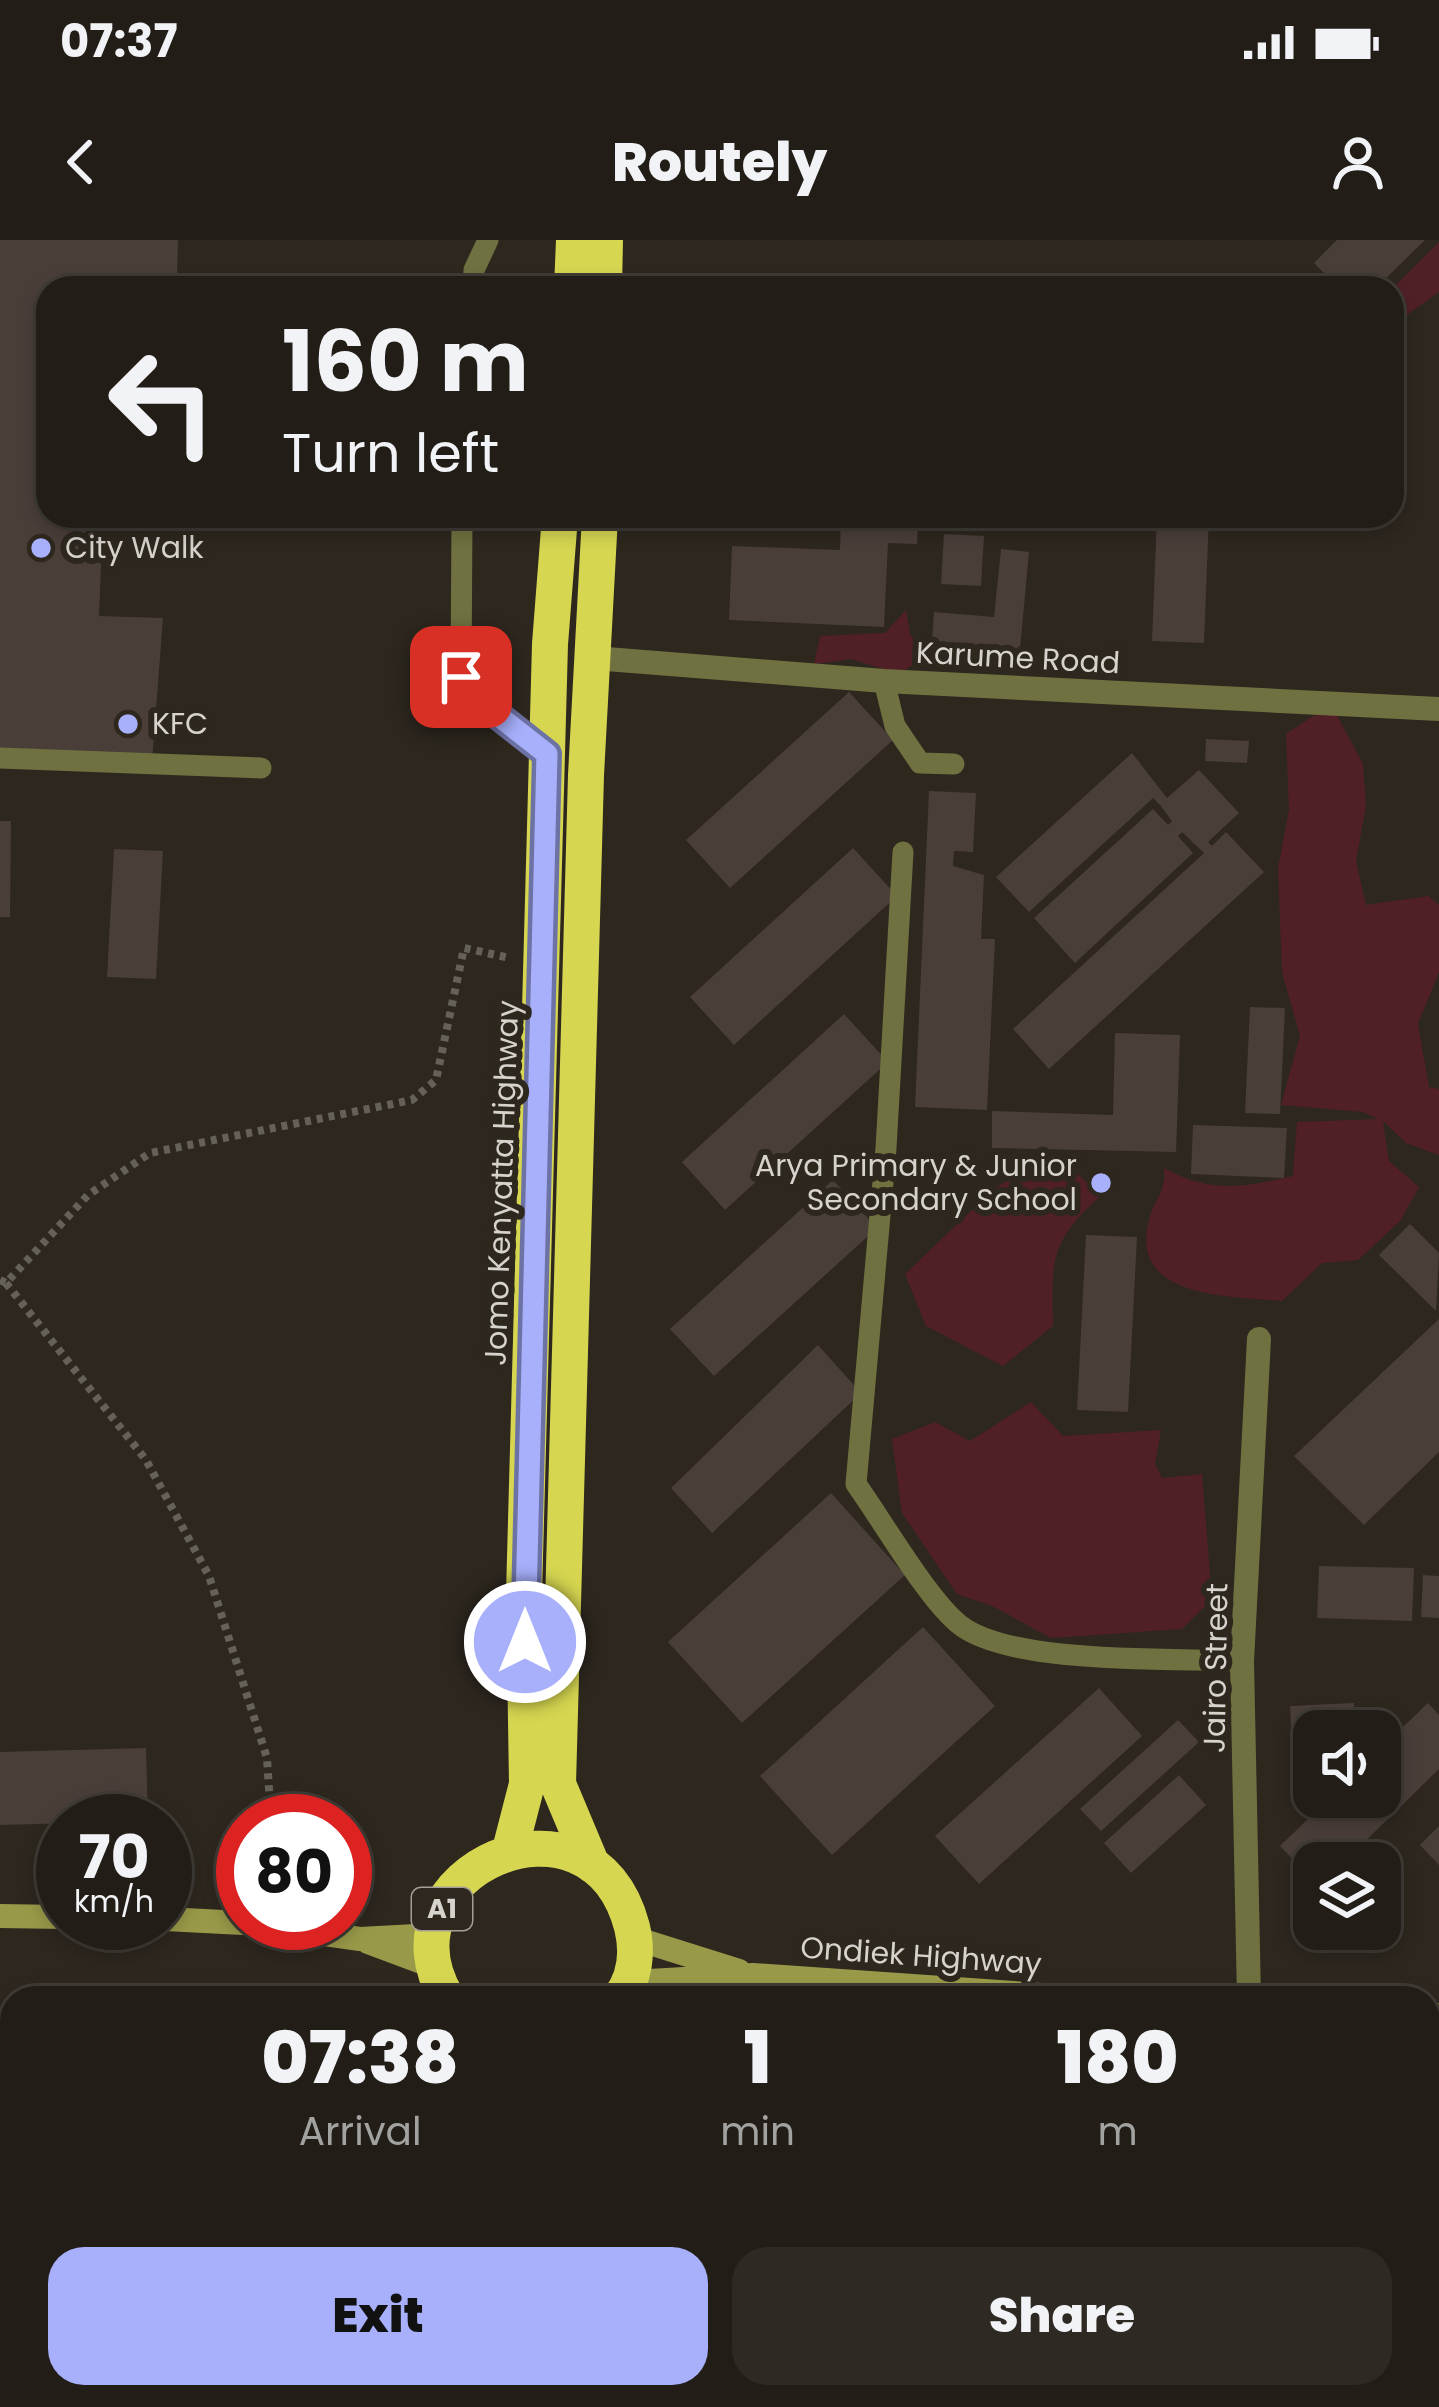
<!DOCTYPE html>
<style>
:root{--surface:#221d16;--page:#2e2a23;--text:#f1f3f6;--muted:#a2a2a1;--line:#3f3b35;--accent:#a8b0fc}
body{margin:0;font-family:Poppins,sans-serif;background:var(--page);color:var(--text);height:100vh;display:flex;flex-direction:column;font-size:45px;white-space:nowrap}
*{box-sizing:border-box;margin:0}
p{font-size:39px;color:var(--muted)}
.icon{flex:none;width:66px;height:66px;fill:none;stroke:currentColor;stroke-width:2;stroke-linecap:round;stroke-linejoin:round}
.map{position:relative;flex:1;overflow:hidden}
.sheet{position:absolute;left:0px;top:1746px;width:1440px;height:423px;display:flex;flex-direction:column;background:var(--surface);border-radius:36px 36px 0 0;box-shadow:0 6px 18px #0003,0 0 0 3px var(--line)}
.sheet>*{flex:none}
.banner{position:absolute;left:36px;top:36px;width:1368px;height:252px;border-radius:36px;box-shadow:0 6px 18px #0003,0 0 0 3px var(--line);background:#221d16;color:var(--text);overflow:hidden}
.buttons{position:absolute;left:1293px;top:1470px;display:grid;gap:24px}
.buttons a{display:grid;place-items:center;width:108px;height:108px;border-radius:24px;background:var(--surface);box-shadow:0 6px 18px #0003,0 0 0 3px var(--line);font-size:60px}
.speed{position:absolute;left:36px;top:1554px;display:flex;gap:24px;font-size:60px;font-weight:700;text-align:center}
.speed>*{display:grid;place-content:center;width:156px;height:156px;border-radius:50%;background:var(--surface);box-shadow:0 6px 18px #0003,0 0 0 3px var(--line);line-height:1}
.speed small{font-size:30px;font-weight:400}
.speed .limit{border:18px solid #d22;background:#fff;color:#111}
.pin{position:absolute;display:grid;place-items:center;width:102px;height:102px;color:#fff;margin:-51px;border-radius:24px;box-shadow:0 6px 18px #0006}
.me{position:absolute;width:132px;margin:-66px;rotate:0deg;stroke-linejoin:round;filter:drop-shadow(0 0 9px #0008)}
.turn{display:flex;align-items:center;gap:42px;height:252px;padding:0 48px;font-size:54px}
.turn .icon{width:156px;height:156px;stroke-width:2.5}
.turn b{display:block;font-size:84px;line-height:102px}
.eta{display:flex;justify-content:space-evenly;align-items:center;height:204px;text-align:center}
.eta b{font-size:72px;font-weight:800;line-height:84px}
.action{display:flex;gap:24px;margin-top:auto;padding:24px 48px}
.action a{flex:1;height:138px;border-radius:36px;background:var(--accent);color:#111;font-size:48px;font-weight:800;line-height:138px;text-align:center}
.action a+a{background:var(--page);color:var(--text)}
.status{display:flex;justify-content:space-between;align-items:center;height:84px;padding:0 60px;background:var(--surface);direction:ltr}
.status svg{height:33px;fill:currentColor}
header{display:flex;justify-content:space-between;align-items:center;height:156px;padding:0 48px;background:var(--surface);font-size:54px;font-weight:800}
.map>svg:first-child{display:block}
</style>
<div class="status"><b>07:37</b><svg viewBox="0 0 49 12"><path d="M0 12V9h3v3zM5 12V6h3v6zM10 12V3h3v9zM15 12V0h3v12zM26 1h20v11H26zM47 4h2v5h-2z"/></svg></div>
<header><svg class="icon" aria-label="back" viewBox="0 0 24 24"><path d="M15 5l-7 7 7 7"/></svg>Routely<svg class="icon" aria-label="person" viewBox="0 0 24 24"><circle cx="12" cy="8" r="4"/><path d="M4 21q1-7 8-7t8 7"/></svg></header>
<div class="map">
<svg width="1439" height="2167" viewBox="0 0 1439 2167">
<rect width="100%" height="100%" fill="#2d271e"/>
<path fill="#512027" d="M1439,2v50l-41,29 -6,-4v-28z
M906,370l4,24 14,23 -25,17 -48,-15 -37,5 6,-28 65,-3z
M1331,464l32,60 3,41 -10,57 10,43 62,-9 11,9v67l-21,52 11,63 10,2v66l-33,-12 -23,-22 6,40 30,26 -19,34 -42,39 -36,3 -40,38c-53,-5 -154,-2 -133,-81 5,-21 18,-29 15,-52 44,25 81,20 129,8l4,-54 81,-3 -15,-7 -82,-7 19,-69 -18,-64 -4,-104 11,-58 -3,-76z
M1033,923l34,2 34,30c-52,49 -49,62 -48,131l-50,40 -77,-40 -21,-52 89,-85z
M1031,1162l32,34 98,-6 -6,34 7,14 40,-4 10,125 -30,30 -131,9 -59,-32 -35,-12 -55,-81 -10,-74 43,-17 35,19z
M0,2070h12v66l-12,-13z
M170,2157h110v10h-114z
M634,2157h132l-2,10h-131z
M962,2157h140v10h-146z"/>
<path fill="#4a3e39" d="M0,0h178l-1,36 -69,-2v14h-60v228h55l-4,100 64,2 -11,143 -152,-8z
M1337,0h88l-49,48h-37l-25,-25z
M841,276h77l-1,28 -29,-1 -4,84 -155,-7 3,-74 108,4z
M1157,276h52l-5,127 -52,-2z
M944,294l40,2 -3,50 -40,-2z
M1001,309l28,3 -9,97 -88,-8 2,-29 60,5z
M849,452l44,48 -163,148 -44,-48z
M1206,499l43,2 -2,22 -42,-2z
M1132,513l35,45 32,-28 40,43 -31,29 4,4 14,-14 38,40 -215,197 -36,-40 191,-176 -22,-21 -4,4 15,17 -118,110 -41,-45 119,-109 15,16 4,-4 -12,-16 -7,-7 -124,114 -33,-35z
M929,551l47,2 -3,59 -19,-1 -1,15 31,9 -3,64h14l-8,171 -72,-3z
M0,581h11l-1,96h-10z
M853,608l44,48 -163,149 -44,-48z
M114,609l49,2 -7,128 -49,-2z
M1250,767l35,1 -5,106 -35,-1z
M844,774l44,48 -163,148 -43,-48z
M1115,793l65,2 -4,117 -184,-4v-37l121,4z
M1193,885l94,3 -3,50 -93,-4z
M833,940l44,48 -163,148 -44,-47z
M1410,984l29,29 -3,58 -57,-56z
M1086,995l51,2 -9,175 -51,-2z
M1439,1079v133l-75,73 -70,-69z
M818,1105l43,48 -149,140 -41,-45z
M831,1253l74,82 -163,148 -74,-81z
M1319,1326l95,2 -2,53 -95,-3z
M1423,1335l16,1v42l-18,-1z
M923,1387l72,79 -163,149 -72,-79z
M1099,1448l43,48 -163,148 -44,-48z
M1354,1463l1,27 -41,1v37l-21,1 -3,-63z
M1428,1463l11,12v54l-96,94h-29v18l-34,-35 51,-49h49v-48z
M1178,1480l21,22 -98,89 -21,-22z
M146,1508l2,73 -148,4v-73z
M1179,1535l27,30 -75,68 -27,-30z
M1439,1586v39l-19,-20z
M1428,1941l9,1 -1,16h-8z
M1428,2007l8,1 -4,31 -4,-1z
M1428,2049l10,1 -5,38h-5z
M835,2157h52l1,10h-52z
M916,2157h32l-3,10 -31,-2z"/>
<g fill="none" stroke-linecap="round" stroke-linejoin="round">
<path stroke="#656058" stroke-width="8" stroke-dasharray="6 6" stroke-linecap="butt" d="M0,1040l6,3 82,-88 62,-42 262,-53 24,-20 28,-132 46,10
M6,1043l140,177 63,116 58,182 4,63"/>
<path stroke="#707140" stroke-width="21" d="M473,48l1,-18 14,-30
M462,276l-1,162 16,21 70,55
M884,441l11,45 25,37 34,1
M0,518l261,10
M903,612l-17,296 -30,336c26,36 72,116 104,141 51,40 213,33 282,36"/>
<path stroke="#707140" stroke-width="24" d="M594,418l290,23 555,28
M1249,1758l-7,-337 17,-322
M0,2058h12
M1115,2167l1,-10"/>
<path stroke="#999a49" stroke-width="24" d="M0,1676l63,1
M165,1679l78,4
M246,1683l114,16 74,-4
M634,1698l105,33
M368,1702l67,25
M632,1742l121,-7 332,23
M1428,1775h11"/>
<path stroke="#d6d651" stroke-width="36" d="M572,48l2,-48
M604,48l1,-48
M510,1610l17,-66 -3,-190 26,-950 10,-128
M592,1625l-34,-81 28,-1009 14,-259
M447,1758c-75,-125 145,-225 185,-71 6,25 3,51 -12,71
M499,2167v-10
M536,2167l1,-10"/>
</g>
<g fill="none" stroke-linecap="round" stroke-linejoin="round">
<defs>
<path id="route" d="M461,437l16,22 70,55 -22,888"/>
</defs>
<use href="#route" stroke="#6d72a4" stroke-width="30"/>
<use href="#route" stroke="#a8b0fc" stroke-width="21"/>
</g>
<g fill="#a8b0fc" stroke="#2d271e" stroke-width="4.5">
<circle cx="41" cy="308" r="12"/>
<circle cx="128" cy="484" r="12"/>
<circle cx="1101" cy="943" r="12"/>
</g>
<g text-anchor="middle" stroke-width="12" stroke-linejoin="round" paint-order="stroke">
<rect fill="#2d271e" stroke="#a39f98" stroke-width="3" x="412" y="1648" width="60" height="42" rx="9"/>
<g font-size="27" font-weight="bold" fill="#d6d2cc">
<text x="442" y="1678">A1</text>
</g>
<g font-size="30" fill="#d6d2cc" stroke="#2d271e" text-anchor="start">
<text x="65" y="318">City Walk</text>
<text x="152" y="494">KFC</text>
<text x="1077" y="936" text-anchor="end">Arya Primary &amp; Junior<tspan x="1077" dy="34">Secondary School</tspan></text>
</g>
<g font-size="30" fill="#d6d2cc" stroke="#2d271e">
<text transform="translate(1018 418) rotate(3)" y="10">Karume Road</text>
<text transform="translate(502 943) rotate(-88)" y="10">Jomo Kenyatta Highway</text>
<text transform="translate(1216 1428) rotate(-89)" y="10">Jairo Street</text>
<text transform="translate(921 1716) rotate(4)" y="10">Ondiek Highway</text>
</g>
</g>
</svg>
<div class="buttons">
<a><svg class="icon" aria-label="sound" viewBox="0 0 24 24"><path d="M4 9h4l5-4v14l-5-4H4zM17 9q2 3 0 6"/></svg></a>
<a><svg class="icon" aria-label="layers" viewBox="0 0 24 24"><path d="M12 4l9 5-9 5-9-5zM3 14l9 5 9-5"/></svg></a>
</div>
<div class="speed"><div>70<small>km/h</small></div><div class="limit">80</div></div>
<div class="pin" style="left:461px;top:437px;background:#d93025"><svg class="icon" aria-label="arrive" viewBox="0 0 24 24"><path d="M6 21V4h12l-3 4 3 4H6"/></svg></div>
<svg class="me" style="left:525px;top:1402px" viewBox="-20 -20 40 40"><circle r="17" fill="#a8b0fc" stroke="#fff" stroke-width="3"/><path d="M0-11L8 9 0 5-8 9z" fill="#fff"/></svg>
<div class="banner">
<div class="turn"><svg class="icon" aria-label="left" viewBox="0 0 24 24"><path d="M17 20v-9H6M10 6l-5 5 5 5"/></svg><div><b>160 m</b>Turn left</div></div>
</div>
<section class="sheet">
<div class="eta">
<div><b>07:38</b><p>Arrival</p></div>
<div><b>1</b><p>min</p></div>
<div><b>180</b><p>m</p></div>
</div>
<div class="action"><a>Exit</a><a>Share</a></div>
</section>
</div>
